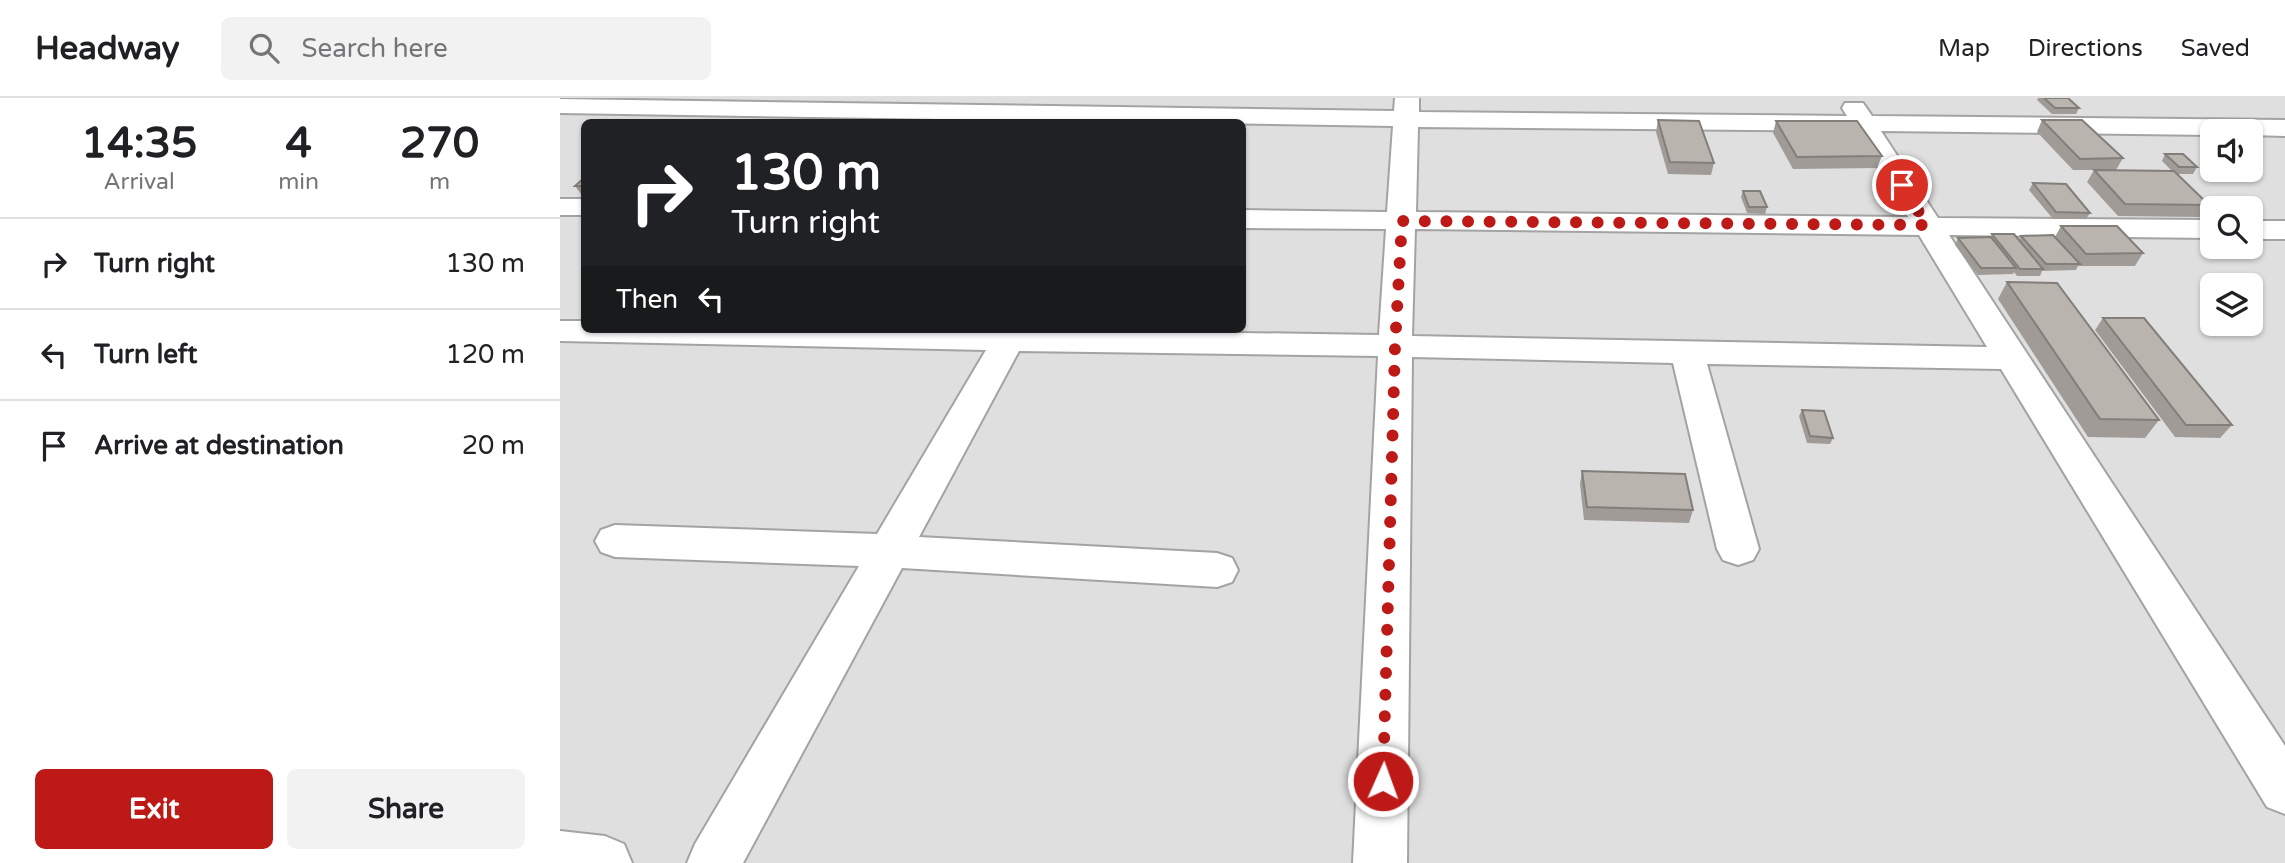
<!DOCTYPE html>
<style>
:root{--surface:#fff;--page:#f2f2f2;--text:#202124;--muted:#757577;--line:#e0e0e0;--accent:#bd1a17}
body{margin:0;font-family:"Varela Round",sans-serif;background:var(--page);color:var(--text);height:100vh;display:flex;flex-direction:column;font-size:26px;white-space:nowrap}
*{box-sizing:border-box;margin:0}
p{font-size:23px;color:var(--muted)}
.icon{flex:none;width:38px;height:38px;fill:none;stroke:currentColor;stroke-width:2;stroke-linecap:round;stroke-linejoin:round}
.map{position:relative;flex:1;overflow:hidden}
.sheet{display:flex;flex-direction:column;background:var(--surface);width:560px}
.sheet>*{flex:none}
.top-card{position:absolute;left:21px;top:21px;width:665px;height:214px;border-radius:10px;box-shadow:0 2px 5px #0004;background:#202124;color:#fff;overflow:hidden}
.fabs{position:absolute;left:1640px;top:21px;display:grid;gap:14px}
.fabs a{display:grid;place-items:center;width:63px;height:63px;border-radius:10px;background:var(--surface);box-shadow:0 2px 5px #0004;font-size:35px}
.pin{position:absolute;display:grid;place-items:center;width:60px;height:60px;color:#fff;margin:-30px;border:4px solid #fff;border-radius:50%;box-shadow:0 2px 7px #0007}
.me{position:absolute;width:77px;margin:-38px;rotate:2deg;stroke-linejoin:round;filter:drop-shadow(0 0 5px #0008)}
.turn{display:flex;align-items:center;gap:24px;height:147px;padding:0 35px;font-size:32px}
.turn .icon{width:91px;height:91px;stroke-width:2.5}
.turn b{display:block;font-size:49px;line-height:60px}
.then{display:flex;align-items:center;height:66px;padding:0 35px;background:#0003;gap:14px;font-size:26px}
.eta{display:flex;justify-content:space-evenly;align-items:center;height:119px;text-align:center}
.eta b{font-size:42px;font-weight:700;line-height:49px}
.primary-button{display:flex;gap:14px;margin-top:auto;padding:14px 35px}
.primary-button a{flex:1;height:80px;border-radius:10px;background:var(--accent);color:#fff;font-size:28px;font-weight:700;line-height:80px;text-align:center}
.primary-button a+a{background:var(--page);color:var(--text)}
ul{padding:0;list-style:none}
li{display:flex;align-items:center;gap:21px;height:91px;padding:0 35px;border-top:2px solid var(--line)}
li div{flex:1}
li b{display:block;font-size:26px}
li em{font-style:normal}
header{display:flex;align-items:center;gap:42px;box-sizing:border-box;height:98px;padding:0 35px;background:var(--surface);border-bottom:2px solid var(--line)}
header strong{font-size:33px}
nav{display:flex;gap:38px;margin-inline-start:auto;font-size:24px}
.search{width:490px;height:63px;background:var(--page);display:flex;align-items:center;gap:18px;box-sizing:border-box;padding:0 24px;border-radius:10px;color:var(--muted);font-size:26px}
main{display:flex;flex:1;min-height:0}
.map>svg:first-child{display:block}
</style>
<header>
<strong>Headway</strong>
<div class="search"><svg class="icon" aria-label="search" viewBox="0 0 24 24"><circle cx="10" cy="10" r="6"/><path d="M15 15l6 6"/></svg>Search here</div>
<nav><a>Map</a><a>Directions</a><a>Saved</a></nav>
</header>
<main>
<section class="sheet">
<div class="eta">
<div><b>14:35</b><p>Arrival</p></div>
<div><b>4</b><p>min</p></div>
<div><b>270</b><p>m</p></div>
</div>
<ul>
<li><svg class="icon" aria-label="right" viewBox="0 0 24 24"><path d="M7 20v-9h11M14 6l5 5-5 5"/></svg><div><b>Turn right</b></div><em>130 m</em></li>
<li><svg class="icon" aria-label="left" viewBox="0 0 24 24"><path d="M17 20v-9H6M10 6l-5 5 5 5"/></svg><div><b>Turn left</b></div><em>120 m</em></li>
<li><svg class="icon" aria-label="arrive" viewBox="0 0 24 24"><path d="M6 21V4h12l-3 4 3 4H6"/></svg><div><b>Arrive at destination</b></div><em>20 m</em></li>
</ul>
<div class="primary-button"><a>Exit</a><a>Share</a></div>
</section>
<div class="map">
<svg width="1725" height="765" viewBox="0 0 1725 765">
<rect width="100%" height="100%" fill="#f1efea"/>
<path fill="#e0dfdf" fill-rule="evenodd" d="M0,0h1725v765h-1725zM24,24h658v207h-658zM1652,33h38v39h-38zM1652,110h38v39h-38zM1652,187h38v39h-38z"/>
<g fill="none" stroke-linecap="round" stroke-linejoin="round">
<defs>
<path id="minor" d="M835,0h24v14l428,4 -5,-8 3,-5h18l9,13 413,4v16l-35,-1v-4h-38v4l-331,-4 57,87 274,2v18l-263,-3 336,511v68l-18,-7 -266,-438 -294,-5 52,185 -6,11 -15,5 -15,-5 -6,-11 -44,-186 -261,-6 -5,506h-54l25,-507 -359,-5 -100,186 298,16 15,5 6,12 -6,12 -15,5 -315,-19 -159,295h-56l8,-19 164,-278 -244,-9 -14,-5 -6,-11 6,-11 14,-5 262,9 109,-184 -426,-9v-20h24v8h395l400,6 7,-106 -144,-1v-18l145,2 6,-86 -833,-13v-14l834,12zM858,29l438,4 52,86 -492,-5zM855,131l504,6 68,112 -575,-11z
M0,101h24v16h-24z
M1690,123h35v18h-35z
M0,733l45,5 19,8 8,19h-72z"/>
</defs>
<use href="#minor" stroke="#a3a3a3" stroke-width="4"/>
<use href="#minor" fill="#fff" fill-rule="evenodd"/>
</g>
<path fill="#a09b96" d="M1478,0h30l11,10 -3,6h-24l-15,-14z
M1098,22l56,43 -3,12 -43,-1 -12,-42z
M1482,22l81,38 -7,12 56,1 -10,-10 3,-7 32,13 -4,7h-16l32,31 -8,12 -83,-1 -31,-34 7,-12h-21l-36,-38z
M1216,23l106,35 -5,12 -84,1 -20,-36z
M24,80v20l-9,-12z
M1473,85l57,30 -4,6h-33l-24,-29z
M1183,93l24,16 -2,7 -18,-1 -6,-16z
M1501,128l82,27 -8,13h-57l-2,4 -34,1 -2,5h-23l-3,-4 -1,2 -35,1 -23,-30 3,-7 33,-1 1,-3 27,6 2,-4 34,1z
M1447,184l152,138 -14,18 -57,-1 -90,-138z
M1543,220l129,107 -12,13 -45,-1 -80,-107z
M1242,312l31,28 -3,6 -23,-1 -8,-27z
M1022,373l111,39 -4,13 -105,-3 -4,-36z"/>
<path fill="#bab4af" stroke="#827e7a" stroke-width="2" d="M1484,0h24l11,10h-24z
M1098,22l41,1 15,42 -44,-1z
M1482,22h40l41,38 -43,1z
M1216,23h81l25,35 -85,1z
M1605,56h18l14,13h-18z
M1534,72l80,1 35,34 -84,-1z
M24,80v8h-9z
M1473,85l33,1 24,29 -34,-1z
M1183,93h17l7,16h-18z
M1501,128h56l26,27 -57,1z
M1432,136h22l29,35h-23z
M1493,137l27,29h-34l-25,-28z
M1431,139l25,31h-35l-23,-30z
M1447,184l50,1 102,137 -59,-1z
M1543,220h41l88,107h-46z
M1242,312l22,1 9,27 -23,-2z
M1022,373l103,3 8,36 -106,-3z"/>
<g fill="none" stroke-linecap="round" stroke-linejoin="round">
<path stroke="#bd1a17" stroke-width="12" stroke-dasharray="0 21.6" d="M823,683l12,-435 7,-125 525,4 -25,-40"/>
</g>
</svg>
<div class="fabs">
<a><svg class="icon" aria-label="sound" viewBox="0 0 24 24"><path d="M4 9h4l5-4v14l-5-4H4zM17 9q2 3 0 6"/></svg></a>
<a><svg class="icon" aria-label="search" viewBox="0 0 24 24"><circle cx="10" cy="10" r="6"/><path d="M15 15l6 6"/></svg></a>
<a><svg class="icon" aria-label="layers" viewBox="0 0 24 24"><path d="M12 4l9 5-9 5-9-5zM3 14l9 5 9-5"/></svg></a>
</div>
<div class="pin" style="left:1342px;top:87px;background:#d93025"><svg class="icon" aria-label="arrive" viewBox="0 0 24 24"><path d="M6 21V4h12l-3 4 3 4H6"/></svg></div>
<svg class="me" style="left:823px;top:683px" viewBox="-20 -20 40 40"><circle r="17" fill="#bd1a17" stroke="#fff" stroke-width="3"/><path d="M0-11L8 9 0 5-8 9z" fill="#fff"/></svg>
<div class="top-card">
<div class="turn"><svg class="icon" aria-label="right" viewBox="0 0 24 24"><path d="M7 20v-9h11M14 6l5 5-5 5"/></svg><div><b>130 m</b>Turn right</div></div>
<div class="then">Then<svg class="icon" aria-label="left" viewBox="0 0 24 24"><path d="M17 20v-9H6M10 6l-5 5 5 5"/></svg></div>
</div>
</div>
</main>
